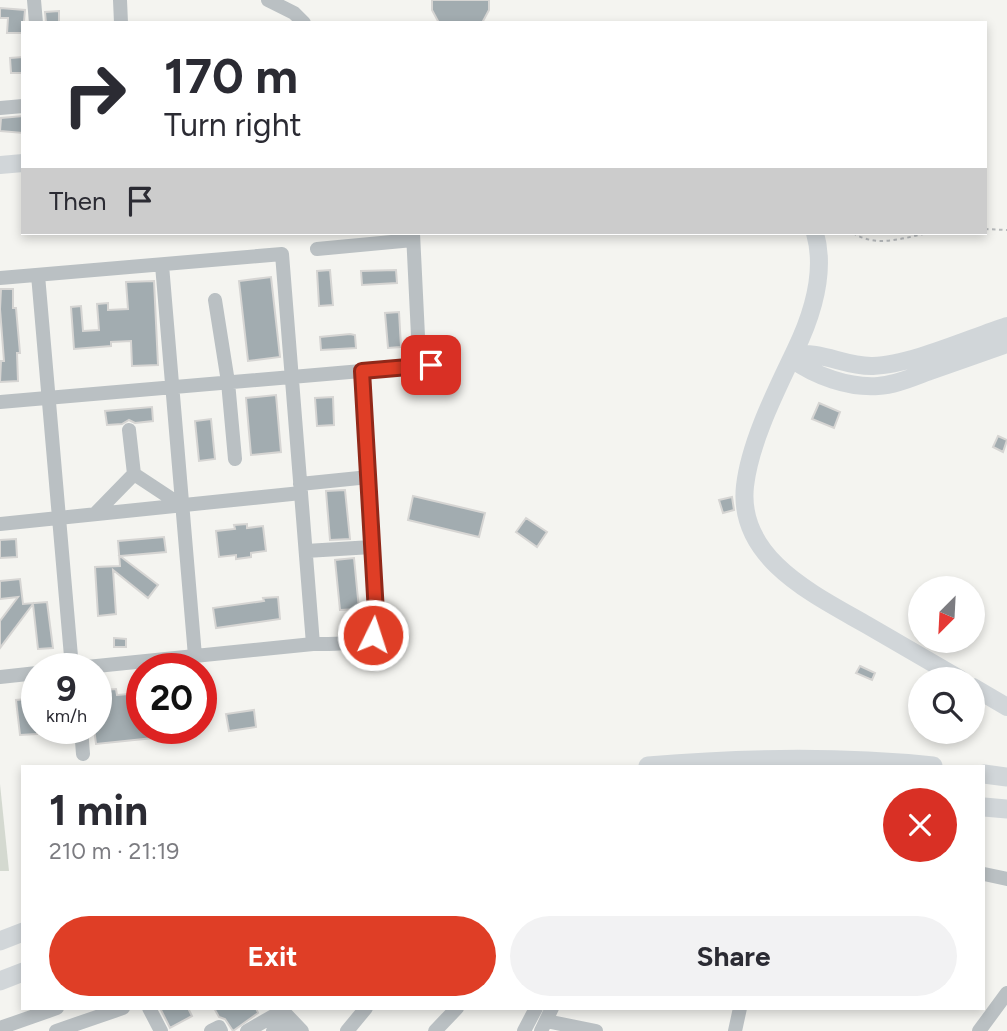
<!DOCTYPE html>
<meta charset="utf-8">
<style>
:root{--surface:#fff;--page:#f2f2f3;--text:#2b2b33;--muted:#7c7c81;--accent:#df3e26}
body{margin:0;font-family:Figtree,sans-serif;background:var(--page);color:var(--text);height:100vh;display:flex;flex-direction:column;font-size:26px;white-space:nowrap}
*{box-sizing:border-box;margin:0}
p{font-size:23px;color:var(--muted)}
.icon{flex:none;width:38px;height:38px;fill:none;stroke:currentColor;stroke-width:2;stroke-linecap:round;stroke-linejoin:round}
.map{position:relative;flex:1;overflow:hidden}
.side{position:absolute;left:21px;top:765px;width:964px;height:245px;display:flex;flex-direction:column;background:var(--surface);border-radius:0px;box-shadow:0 4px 10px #0003}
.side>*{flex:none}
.guide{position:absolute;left:21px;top:21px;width:966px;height:214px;border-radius:0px;box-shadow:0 4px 10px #0003;background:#fff;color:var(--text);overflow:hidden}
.needle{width:46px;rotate:204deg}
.fabs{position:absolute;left:908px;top:576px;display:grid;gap:14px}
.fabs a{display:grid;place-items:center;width:77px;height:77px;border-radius:50%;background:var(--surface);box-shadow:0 4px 10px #0003;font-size:35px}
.speed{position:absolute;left:21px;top:653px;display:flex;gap:14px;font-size:35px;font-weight:700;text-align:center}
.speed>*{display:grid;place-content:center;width:91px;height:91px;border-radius:50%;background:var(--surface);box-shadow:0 4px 10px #0003;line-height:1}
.speed small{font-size:18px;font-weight:400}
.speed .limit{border:10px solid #d22;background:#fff;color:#111}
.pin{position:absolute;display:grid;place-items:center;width:60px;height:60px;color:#fff;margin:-30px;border-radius:14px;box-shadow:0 4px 10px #0006}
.me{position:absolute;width:77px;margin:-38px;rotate:4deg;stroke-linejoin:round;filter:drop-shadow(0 0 5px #0008)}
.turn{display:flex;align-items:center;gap:24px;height:147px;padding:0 28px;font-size:32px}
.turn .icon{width:91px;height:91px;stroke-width:2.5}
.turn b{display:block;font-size:49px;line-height:60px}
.then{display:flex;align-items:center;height:66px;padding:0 28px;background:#0003;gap:14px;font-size:26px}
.round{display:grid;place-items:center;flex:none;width:74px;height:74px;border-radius:37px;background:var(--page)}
.overview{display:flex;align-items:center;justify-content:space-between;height:119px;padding:0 28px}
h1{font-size:42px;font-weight:700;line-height:52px}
.primary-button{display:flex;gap:14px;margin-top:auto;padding:14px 28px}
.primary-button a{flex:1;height:80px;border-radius:42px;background:var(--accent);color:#fff;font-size:28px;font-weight:700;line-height:80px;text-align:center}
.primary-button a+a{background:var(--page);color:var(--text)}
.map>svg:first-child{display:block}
</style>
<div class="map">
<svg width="1007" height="1031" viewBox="0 0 1007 1031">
<rect width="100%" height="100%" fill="#f4f4f0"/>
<path fill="#d4d9d0" d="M0,784l9,87h-9z"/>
<path fill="#a2acb0" stroke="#d6d5d3" stroke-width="2" d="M432,0h57v10l-7,13h-43l-7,-13z
M0,8l25,2 -2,23h-16l1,-15h-8z
M59,11v12h-13l-1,-11z
M23,57v16h-12l-1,-15z
M23,116v17l-23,-2 1,-13z
M330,270l3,35 -14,1 -2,-35z
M396,270l1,13 -35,2 -1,-14z
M271,277l9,80 -32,4 -9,-80z
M154,281l4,84 -26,1 -1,-25 -20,1v4l-37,3 -3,-42 10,-1 2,25 16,-1 -2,-26 11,-1v7l20,-1 -2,-27z
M1,289h12v19h3l4,45h-3l1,28 -18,1 1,-21h3l-4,-52z
M399,312l2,35 -13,1 -3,-35z
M350,334l5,1 1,13 -35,2 -1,-13z
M276,395l5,57 -30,3 -5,-57z
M333,397l1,28 -17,1 -2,-28z
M819,403l21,9 -6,16 -22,-9z
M152,407l1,14 -18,2 -6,-3 -7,4 -15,1 -2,-14z
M211,419l4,40 -16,2 -4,-40z
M998,436l9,4 -4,12 -10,-5z
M345,490l5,49 -20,1 -4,-49z
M413,496l72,17 -6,24 -71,-17z
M732,497l2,13 -11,3 -4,-13z
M526,518l21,14 -10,15 -21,-15z
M247,524v4l16,-2 3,25 -15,2v4l-15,2v-4l-17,2 -3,-26 19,-2 -1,-4z
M164,537l2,15 -46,4 38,29 -10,13 -35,-28 3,44 -18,2 -3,-49 25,-1 -2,-25z
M16,539l1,18 -17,1v-18z
M354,558l5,51 -19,1 -5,-50z
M20,579l3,25 24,-2 6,46 -15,1 -5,-45 -33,44v-27l18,-24 -18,2v-18z
M278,597l2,22 -64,9 -3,-20 51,-7 -1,-3z
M114,638l12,1v8h-12z
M860,666l15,7 -3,7 -16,-7z
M116,689l1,6 25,-2v35h20l1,9 -67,7 -2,-16 5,-1 -3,-31h9l-1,-6z
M37,698v36l-17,1 -4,-35z
M254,710l2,17 -27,4 -3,-17z
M160,1008h28l4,8 -22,12z
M214,1008h42l2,5 -25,18 -8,-12 -6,-2z"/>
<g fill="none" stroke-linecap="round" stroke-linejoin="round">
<path stroke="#b7babc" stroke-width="2" stroke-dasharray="3.5 3.5" stroke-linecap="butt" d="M985,229l22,1
M853,233c24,15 50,5 75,0"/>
<path stroke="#bac0c3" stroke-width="14" d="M34,0l2,23
M120,0l1,23
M268,0l26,13 10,10
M0,108l23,-2
M413,233l5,103
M317,249l96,-9
M162,265l33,391
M38,275l34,393
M0,278l282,-24 31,390 -236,24
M215,300l13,82 7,77
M0,402l431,-37
M129,430l5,44
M300,484l69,-7
M95,514l39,-40 47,31
M0,524l301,-31
M306,551l66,-4
M313,644c21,0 42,1 61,-10l2,-21 -14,-242
M0,677l37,-4
M81,728l2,26
M984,874l23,5
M149,1008l12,23
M280,1008l22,23
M546,1021l50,10
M0,1028l57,-20
M56,1031l67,-23
M211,1031l8,-4 2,4
M247,1031l35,-20
M273,1031l19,-10 1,9
M347,1031l19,-23
M435,1031l22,-23
M524,1031l12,-23
M541,1031l11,-23
M735,1031l5,-23
M979,1031l28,-38"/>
<path stroke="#d1d6d9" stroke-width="18" d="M0,165l23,-2
M815,233c11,39 -3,83 -20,118 -19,40 -45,91 -50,135 -8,73 70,109 122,139 31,18 62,36 93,54
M793,355c28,-5 52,12 80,11 37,-1 97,-28 134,-40
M792,359c23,17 57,29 86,27 18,-1 35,-9 52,-15 26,-9 51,-18 77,-27
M973,687l34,20"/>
<path stroke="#d1d6d9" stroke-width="19" d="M648,766c94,-8 191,-10 285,0
M984,774l23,3
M984,807l23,2
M0,941l23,-9
M0,981l23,-9"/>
</g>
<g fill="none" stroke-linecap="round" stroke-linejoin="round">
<defs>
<path id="route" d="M373,635l3,-22 -14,-242 69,-6"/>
</defs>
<use href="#route" stroke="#912819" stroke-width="18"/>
<use href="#route" stroke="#df3e26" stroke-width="12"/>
</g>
</svg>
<div class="fabs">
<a><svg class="needle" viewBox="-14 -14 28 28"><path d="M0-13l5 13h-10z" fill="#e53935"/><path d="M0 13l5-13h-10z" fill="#7c7c81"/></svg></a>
<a><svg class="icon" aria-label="search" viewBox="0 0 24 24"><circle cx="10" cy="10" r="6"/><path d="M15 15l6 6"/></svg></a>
</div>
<div class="speed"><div>9<small>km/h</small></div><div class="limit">20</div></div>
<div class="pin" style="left:431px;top:365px;background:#d93025"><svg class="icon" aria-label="arrive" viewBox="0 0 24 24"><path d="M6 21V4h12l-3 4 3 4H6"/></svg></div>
<svg class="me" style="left:373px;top:635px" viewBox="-20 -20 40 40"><circle r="17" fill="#df3e26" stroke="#fff" stroke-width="3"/><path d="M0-11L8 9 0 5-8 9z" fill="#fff"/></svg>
<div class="guide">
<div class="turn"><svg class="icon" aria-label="right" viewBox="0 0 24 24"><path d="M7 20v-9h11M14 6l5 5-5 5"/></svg><div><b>170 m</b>Turn right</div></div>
<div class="then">Then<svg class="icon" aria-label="arrive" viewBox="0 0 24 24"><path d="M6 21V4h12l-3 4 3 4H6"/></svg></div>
</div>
<section class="side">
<div class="overview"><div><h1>1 min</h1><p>210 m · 21:19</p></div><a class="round" style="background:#d93025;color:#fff"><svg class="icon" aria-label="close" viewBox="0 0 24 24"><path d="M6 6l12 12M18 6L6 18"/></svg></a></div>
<div class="primary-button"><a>Exit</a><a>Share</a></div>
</section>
</div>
